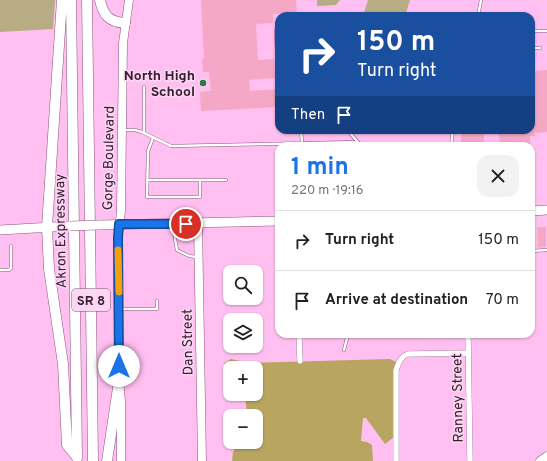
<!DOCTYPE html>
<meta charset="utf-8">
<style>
:root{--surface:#fff;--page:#f2f2f2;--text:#222;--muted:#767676;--line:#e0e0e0;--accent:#1a73e8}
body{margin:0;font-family:Overpass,sans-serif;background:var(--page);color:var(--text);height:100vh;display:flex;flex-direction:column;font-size:15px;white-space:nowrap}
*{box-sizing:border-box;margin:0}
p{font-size:13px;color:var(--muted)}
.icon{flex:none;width:22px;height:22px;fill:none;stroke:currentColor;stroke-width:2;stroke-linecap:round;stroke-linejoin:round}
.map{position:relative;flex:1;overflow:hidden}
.drawer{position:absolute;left:275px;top:142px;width:260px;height:196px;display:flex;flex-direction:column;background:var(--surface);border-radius:12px;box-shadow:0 1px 3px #0004}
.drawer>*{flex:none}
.banner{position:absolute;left:275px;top:12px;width:260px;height:122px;border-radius:12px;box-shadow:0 1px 3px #0004;background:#1a4fa0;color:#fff;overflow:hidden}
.buttons{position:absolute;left:223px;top:265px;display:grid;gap:8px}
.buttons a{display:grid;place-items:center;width:40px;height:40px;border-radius:8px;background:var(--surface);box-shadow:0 1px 3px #0004;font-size:20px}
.pin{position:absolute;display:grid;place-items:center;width:34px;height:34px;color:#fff;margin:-17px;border:2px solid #fff;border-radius:50%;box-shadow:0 1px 4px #0007}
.me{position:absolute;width:44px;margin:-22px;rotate:0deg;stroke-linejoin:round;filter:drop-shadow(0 0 3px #0008)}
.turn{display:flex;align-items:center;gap:14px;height:84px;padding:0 16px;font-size:18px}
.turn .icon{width:52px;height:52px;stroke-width:2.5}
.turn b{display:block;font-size:28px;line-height:34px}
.then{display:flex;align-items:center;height:38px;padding:0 16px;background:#0003;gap:8px;font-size:15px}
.round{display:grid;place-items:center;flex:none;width:42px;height:42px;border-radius:12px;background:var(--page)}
.head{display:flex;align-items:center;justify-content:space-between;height:68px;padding:0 16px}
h1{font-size:24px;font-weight:700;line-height:30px;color:var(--accent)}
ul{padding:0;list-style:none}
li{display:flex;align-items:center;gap:12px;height:60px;padding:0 16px;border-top:1px solid var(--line)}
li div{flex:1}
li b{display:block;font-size:15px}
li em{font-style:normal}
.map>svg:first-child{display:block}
</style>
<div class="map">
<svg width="547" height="461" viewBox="0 0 547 461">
<rect width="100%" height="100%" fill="#ffbff0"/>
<path fill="#b7ac83" d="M0,0h55l-2,29 -53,3z
M317,0h23l-4,5 -19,1z
M368,0h42l-5,16h-42z"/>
<path fill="#b8a560" d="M231,359l17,4 142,-4 6,3 -2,75 -9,7 -19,-26h-3l-2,23 6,1 5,3 1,16h-141l1,-9 5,-10h18v-26h-9l-2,-22h11v-26h-26v6l-4,-2 -2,-9z"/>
<path fill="#f4a8c5" d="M201,0h95l1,13 -24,1v9l-17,1 2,36 16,-1 1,19 -26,2 1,11 29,-2v18l-78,4 -1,-19 11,-1 -2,-19h-6l-1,-13h2z
M547,70v62l-12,1v3h-5v10h-30l-1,-16h32v-59z
M461,130h23v16h-23z
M537,227h9v20l-8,1z"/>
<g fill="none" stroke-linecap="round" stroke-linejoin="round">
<defs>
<path id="lane" d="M478,16l3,-16
M276,30l1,29 2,6
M531,31h16
M531,48h9
M144,87v46
M124,130h11l7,2 29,14 187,-4 1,4
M301,130l1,13
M347,130l11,12
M153,138l-5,13 -1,46h53v-17
M451,146l2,-16
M147,180h79
M174,226l1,13 2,11 12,6 7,1
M531,251l16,-1
M0,270h9l2,-2v-22
M119,309h38v-8
M344,350l4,-16"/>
<path id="street" d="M299,334l1,27
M468,334l2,127
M396,461v-91c3,-8 4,-13 12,-16l60,-1"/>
<path id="secondary" d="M198,223l4,238
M121,461v-60l-2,-20 -1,-143 3,-27 2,-168 6,-43
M540,461l7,-5"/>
<path id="primary" d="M531,211l16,-1
M99,225l180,-4
M0,230l70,-4"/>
<path id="highway" d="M62,0l-15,227 2,42 14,95 4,81 10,12
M71,0l6,458
M87,0l6,461
M100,0c3,15 9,22 25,23
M107,461l12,-80"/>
</defs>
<use href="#lane" stroke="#8c5481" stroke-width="3.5"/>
<use href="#street" stroke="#8c5481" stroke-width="6"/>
<use href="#secondary" stroke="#8c5481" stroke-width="9"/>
<use href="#primary" stroke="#8c5481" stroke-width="10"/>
<use href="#highway" stroke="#8c5481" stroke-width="11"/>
<use href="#lane" stroke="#fff" stroke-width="2.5"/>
<use href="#street" stroke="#fff" stroke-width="5.5"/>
<use href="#secondary" stroke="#fff" stroke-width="8"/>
<use href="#primary" stroke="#fff" stroke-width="9"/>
<use href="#highway" stroke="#fff" stroke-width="10"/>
<defs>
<path id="primary-bridge" d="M70,226l29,-1"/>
</defs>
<use href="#primary-bridge" stroke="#8c5481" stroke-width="10" stroke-linecap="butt"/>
<use href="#primary-bridge" stroke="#fff" stroke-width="9"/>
</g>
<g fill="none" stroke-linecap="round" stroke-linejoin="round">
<defs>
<path id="route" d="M119,366l-1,-128 1,-14h67"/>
</defs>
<use href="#route" stroke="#114b97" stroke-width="10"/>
<use href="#route" stroke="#1a73e8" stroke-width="7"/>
<path stroke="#f59e0b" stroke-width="7" d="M118,250l1,42"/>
</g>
<circle fill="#287a4b" stroke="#fdd6f3" stroke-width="1.5" cx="203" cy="83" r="4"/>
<g text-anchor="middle" stroke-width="3" stroke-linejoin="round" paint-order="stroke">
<rect fill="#fdd6f3" stroke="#73576d" stroke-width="1" x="72" y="289" width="38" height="22" rx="3"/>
<g font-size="13" font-weight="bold" fill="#382033">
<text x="91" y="305">SR 8</text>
</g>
<g font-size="14" font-weight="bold" fill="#382033" stroke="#fdd6f3" text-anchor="end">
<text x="195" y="80">North High<tspan x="195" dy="16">School</tspan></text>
</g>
<g font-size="14" fill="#382033" stroke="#fdd6f3">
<text transform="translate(108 158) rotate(-89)" y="5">Gorge Boulevard</text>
<text transform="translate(60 231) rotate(-91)" y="5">Akron Expressway</text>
<text transform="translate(187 342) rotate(-91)" y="5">Dan Street</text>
<text transform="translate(457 398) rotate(-91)" y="5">Ranney Street</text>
</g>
</g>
</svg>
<div class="buttons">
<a><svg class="icon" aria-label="search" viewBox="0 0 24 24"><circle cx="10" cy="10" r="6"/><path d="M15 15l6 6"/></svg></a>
<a><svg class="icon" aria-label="layers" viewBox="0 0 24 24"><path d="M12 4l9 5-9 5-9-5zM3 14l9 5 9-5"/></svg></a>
<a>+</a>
<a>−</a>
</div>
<div class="pin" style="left:186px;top:224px;background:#d93025"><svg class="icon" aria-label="arrive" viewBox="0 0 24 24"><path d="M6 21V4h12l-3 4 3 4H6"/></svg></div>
<svg class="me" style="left:119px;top:366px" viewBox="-20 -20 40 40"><circle r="19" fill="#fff"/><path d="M0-13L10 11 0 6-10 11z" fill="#1a73e8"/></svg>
<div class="banner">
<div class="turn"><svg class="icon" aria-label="right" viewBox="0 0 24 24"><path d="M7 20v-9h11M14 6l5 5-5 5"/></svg><div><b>150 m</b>Turn right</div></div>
<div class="then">Then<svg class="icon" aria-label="arrive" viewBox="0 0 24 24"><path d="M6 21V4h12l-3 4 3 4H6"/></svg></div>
</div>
<section class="drawer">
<div class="head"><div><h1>1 min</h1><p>220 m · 19:16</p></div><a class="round"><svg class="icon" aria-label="close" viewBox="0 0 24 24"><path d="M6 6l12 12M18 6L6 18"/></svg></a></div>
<ul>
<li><svg class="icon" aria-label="right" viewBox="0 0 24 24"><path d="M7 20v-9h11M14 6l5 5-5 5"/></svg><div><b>Turn right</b></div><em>150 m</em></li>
<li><svg class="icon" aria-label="arrive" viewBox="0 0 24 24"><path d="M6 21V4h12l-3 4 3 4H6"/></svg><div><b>Arrive at destination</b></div><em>70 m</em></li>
</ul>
</section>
</div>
